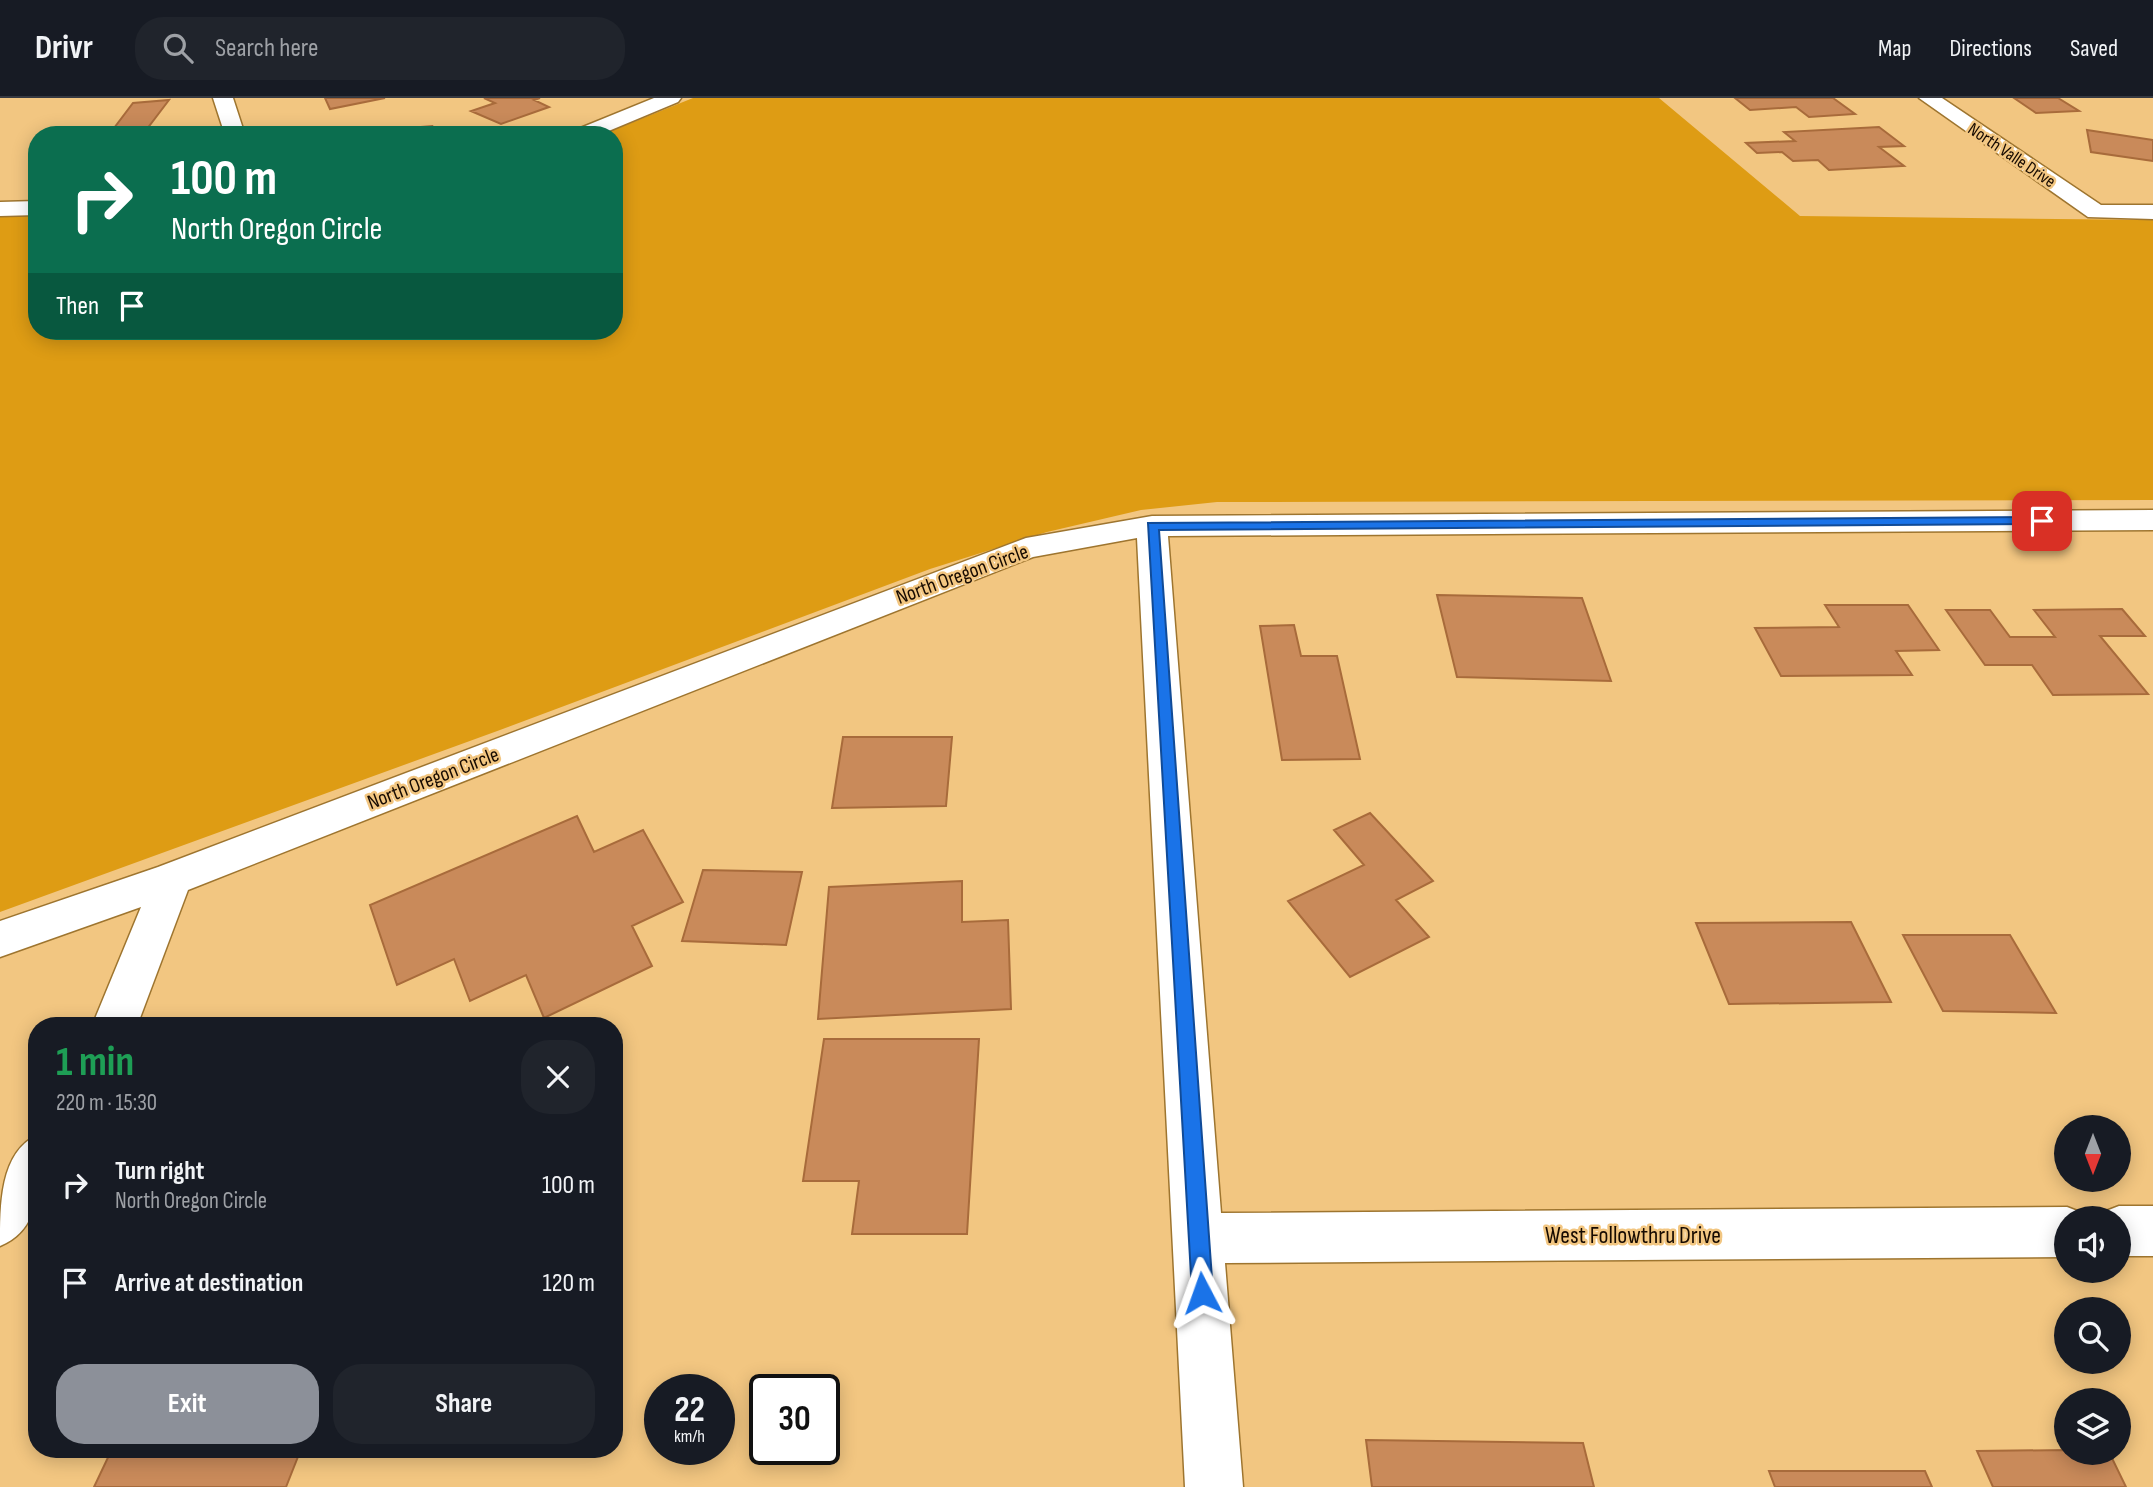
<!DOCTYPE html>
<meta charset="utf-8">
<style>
:root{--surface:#171b24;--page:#20242c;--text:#f1f3f6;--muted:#9ea1a6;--line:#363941;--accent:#8c9099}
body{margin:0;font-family:"Sofia Sans Condensed",sans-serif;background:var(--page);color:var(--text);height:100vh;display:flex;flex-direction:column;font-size:26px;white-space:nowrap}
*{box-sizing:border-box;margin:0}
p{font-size:23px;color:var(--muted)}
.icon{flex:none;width:38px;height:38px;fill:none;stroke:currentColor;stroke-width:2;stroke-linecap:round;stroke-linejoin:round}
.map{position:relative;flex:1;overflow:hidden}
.sheet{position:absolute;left:28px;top:919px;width:595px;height:441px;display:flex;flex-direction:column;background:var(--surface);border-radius:28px;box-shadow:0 4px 18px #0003}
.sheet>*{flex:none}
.guide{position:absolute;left:28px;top:28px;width:595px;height:214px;border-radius:28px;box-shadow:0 4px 18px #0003;background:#0b6e4f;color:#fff;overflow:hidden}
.needle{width:46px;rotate:180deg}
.fabs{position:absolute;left:2054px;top:1017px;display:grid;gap:14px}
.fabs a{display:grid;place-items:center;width:77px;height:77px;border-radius:50%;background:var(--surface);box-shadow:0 4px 18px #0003;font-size:35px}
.speed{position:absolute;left:644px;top:1276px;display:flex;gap:14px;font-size:35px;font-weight:700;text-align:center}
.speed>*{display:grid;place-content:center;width:91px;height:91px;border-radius:50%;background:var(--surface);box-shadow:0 4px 18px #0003;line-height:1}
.speed small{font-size:18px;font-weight:400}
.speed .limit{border:4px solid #111;border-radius:10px;background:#fff;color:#111}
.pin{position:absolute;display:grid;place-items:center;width:60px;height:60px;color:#fff;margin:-30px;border-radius:14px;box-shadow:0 4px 10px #0006}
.me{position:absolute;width:77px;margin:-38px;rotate:356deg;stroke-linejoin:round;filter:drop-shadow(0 0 5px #0008)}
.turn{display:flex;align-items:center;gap:24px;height:147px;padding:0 28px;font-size:32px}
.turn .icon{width:91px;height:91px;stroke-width:2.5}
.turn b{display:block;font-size:49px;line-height:60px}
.then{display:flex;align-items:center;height:66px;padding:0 28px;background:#0003;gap:14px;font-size:26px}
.round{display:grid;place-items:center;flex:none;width:74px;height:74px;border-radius:28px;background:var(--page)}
.head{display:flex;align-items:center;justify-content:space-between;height:119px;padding:0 28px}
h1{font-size:42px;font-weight:700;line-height:52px;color:#1e9e55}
.cta{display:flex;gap:14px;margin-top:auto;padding:14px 28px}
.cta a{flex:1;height:80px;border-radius:28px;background:var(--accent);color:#fff;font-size:28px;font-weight:700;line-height:80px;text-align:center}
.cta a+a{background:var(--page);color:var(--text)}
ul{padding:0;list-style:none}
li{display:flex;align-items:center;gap:21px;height:98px;padding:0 28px}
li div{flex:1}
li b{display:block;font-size:26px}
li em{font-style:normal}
header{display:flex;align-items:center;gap:42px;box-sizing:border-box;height:98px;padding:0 35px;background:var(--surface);border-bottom:2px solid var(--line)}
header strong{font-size:33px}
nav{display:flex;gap:38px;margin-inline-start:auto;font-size:24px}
.search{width:490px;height:63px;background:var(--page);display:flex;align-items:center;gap:18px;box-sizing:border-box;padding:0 24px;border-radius:28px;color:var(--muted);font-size:26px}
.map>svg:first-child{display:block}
</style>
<header>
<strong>Drivr</strong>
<div class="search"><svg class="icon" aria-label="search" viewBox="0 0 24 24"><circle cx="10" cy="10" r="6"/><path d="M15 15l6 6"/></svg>Search here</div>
<nav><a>Map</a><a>Directions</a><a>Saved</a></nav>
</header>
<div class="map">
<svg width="2153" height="1389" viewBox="0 0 2153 1389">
<rect width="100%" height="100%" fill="#f2c681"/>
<path fill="#de9c14" d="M693,0h966l141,118 353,4v280l-936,2 -76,8 -94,22 -117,37 -430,161 -500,182v-696l37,-1v116h577v-196h-13z"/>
<path fill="#c98a5a" stroke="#a86b3b" stroke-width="2" d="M325,0h60l-55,11z
M484,0h56l-6,2 15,7 -48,17 -30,-13 24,-8z
M1735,0h98l22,16 -46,3 -13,-10 -46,3z
M2014,0h44l21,13 -43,2z
M169,2l-22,29 15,4 -58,2 7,-3 22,-29z
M432,28l-3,9h-48l2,-5z
M1879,29l25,19 -25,1 25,19 -75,4 -11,-10 -25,1 -11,-9 -25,1 -11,-10 49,-2 -11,-9z
M2087,32l66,10v21l-62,-9z
M1437,497l145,3 29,83 -154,-4z
M1825,507h83l31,45 -43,1 16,24 -131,1 -26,-48 84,-1z
M2122,511l23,27h-45l48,58 -95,1 -21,-30h-47l-39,-55h44l20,27h45l-21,-27z
M1294,527l7,31h36l23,103 -78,1 -22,-134z
M843,639h109l-6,69 -114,2z
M1370,715l63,68 -37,19 33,37 -79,40 -62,-76 76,-36 -30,-35z
M577,718l17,36 49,-22 40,72 -51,24 20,40 -108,52 -18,-43 -56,26 -16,-42 -57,26 -27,-80z
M703,772l99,2 -16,73 -104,-4z
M962,783v41l46,-2 3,89 -193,10 11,-132z
M1851,824l40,80 -162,2 -33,-81z
M1903,837h107l46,78 -113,-2z
M824,941h155l-12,195h-115l7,-53h-56z
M1366,1342l217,3 11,44h-222z
M112,1351h189l-15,38h-192z
M2067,1352v2h42l17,35h-133l-16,-36z
M1769,1373h156l7,16h-157z"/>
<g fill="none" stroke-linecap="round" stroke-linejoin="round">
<defs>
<path id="minor" d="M213,0h20l12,37h-20z
M654,0h27l-3,4 -79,33h-29l3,-4z
M1919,0h23l159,107h52v14l-65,-2z
M37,103v14l-37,1v-14z
M2153,412v20l-985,6 53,677 846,-6 18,7 1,4h-19v39l-842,6 18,224h-58l-48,-949 -104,19 -845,333 -51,136h-45l49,-119 -141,50v-36l158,-54 868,-329 126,-22z
M37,1037c0,42 9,92 -37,111 0,-42 0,-93 37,-111z
M2119,1108h34v50h-34v-38h-20l2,-5z"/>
</defs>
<use href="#minor" stroke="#9e752f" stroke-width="3"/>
<use href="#minor" fill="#fff" fill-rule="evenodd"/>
</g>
<path fill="#1a73e8" stroke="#114b97" stroke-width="2" d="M2042,419l6,4 -2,3 -887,6 54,763 -3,8 -8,3 -7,-3 -3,-8 -44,-770z"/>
<g text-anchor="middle" stroke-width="5" stroke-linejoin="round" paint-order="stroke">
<g font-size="18" fill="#160a00" stroke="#f2c681">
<text transform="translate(2012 57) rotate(34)" y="6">North Valle Drive</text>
</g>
<g font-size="21" fill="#160a00" stroke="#f2c681">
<text transform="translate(962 476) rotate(-20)" y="7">North Oregon Circle</text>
<text transform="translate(433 680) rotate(-21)" y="7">North Oregon Circle</text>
</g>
<g font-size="24" fill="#160a00" stroke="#f2c681">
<text x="1633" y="1145">West Followthru Drive</text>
</g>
</g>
</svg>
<div class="fabs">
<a><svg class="needle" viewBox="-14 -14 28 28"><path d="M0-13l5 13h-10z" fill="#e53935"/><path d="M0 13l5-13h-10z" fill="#9ea1a6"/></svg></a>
<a><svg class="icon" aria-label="sound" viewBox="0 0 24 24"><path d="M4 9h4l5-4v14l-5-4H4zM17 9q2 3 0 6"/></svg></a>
<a><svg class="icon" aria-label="search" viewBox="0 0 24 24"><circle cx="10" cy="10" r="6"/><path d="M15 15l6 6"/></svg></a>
<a><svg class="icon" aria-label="layers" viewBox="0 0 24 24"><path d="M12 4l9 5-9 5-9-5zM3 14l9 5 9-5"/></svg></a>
</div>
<div class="speed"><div>22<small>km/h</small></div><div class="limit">30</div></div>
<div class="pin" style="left:2042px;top:423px;background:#d93025"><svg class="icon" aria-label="arrive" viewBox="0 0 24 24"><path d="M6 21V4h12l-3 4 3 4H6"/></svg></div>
<svg class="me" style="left:1202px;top:1195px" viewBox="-20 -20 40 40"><path d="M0-17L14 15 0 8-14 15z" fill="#1a73e8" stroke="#fff" stroke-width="4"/></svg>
<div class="guide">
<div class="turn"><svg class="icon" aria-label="right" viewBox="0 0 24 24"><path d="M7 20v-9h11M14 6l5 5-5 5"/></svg><div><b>100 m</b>North Oregon Circle</div></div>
<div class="then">Then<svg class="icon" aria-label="arrive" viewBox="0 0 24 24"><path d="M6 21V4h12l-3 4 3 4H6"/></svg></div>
</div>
<section class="sheet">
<div class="head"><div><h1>1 min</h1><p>220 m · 15:30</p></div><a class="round"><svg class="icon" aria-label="close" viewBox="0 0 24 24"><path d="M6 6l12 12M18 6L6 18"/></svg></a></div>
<ul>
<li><svg class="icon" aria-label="right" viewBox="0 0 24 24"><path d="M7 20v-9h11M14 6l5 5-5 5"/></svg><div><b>Turn right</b><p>North Oregon Circle</p></div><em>100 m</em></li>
<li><svg class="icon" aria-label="arrive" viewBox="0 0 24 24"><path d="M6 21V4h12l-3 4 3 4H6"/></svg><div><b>Arrive at destination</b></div><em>120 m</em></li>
</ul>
<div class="cta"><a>Exit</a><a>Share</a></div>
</section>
</div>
